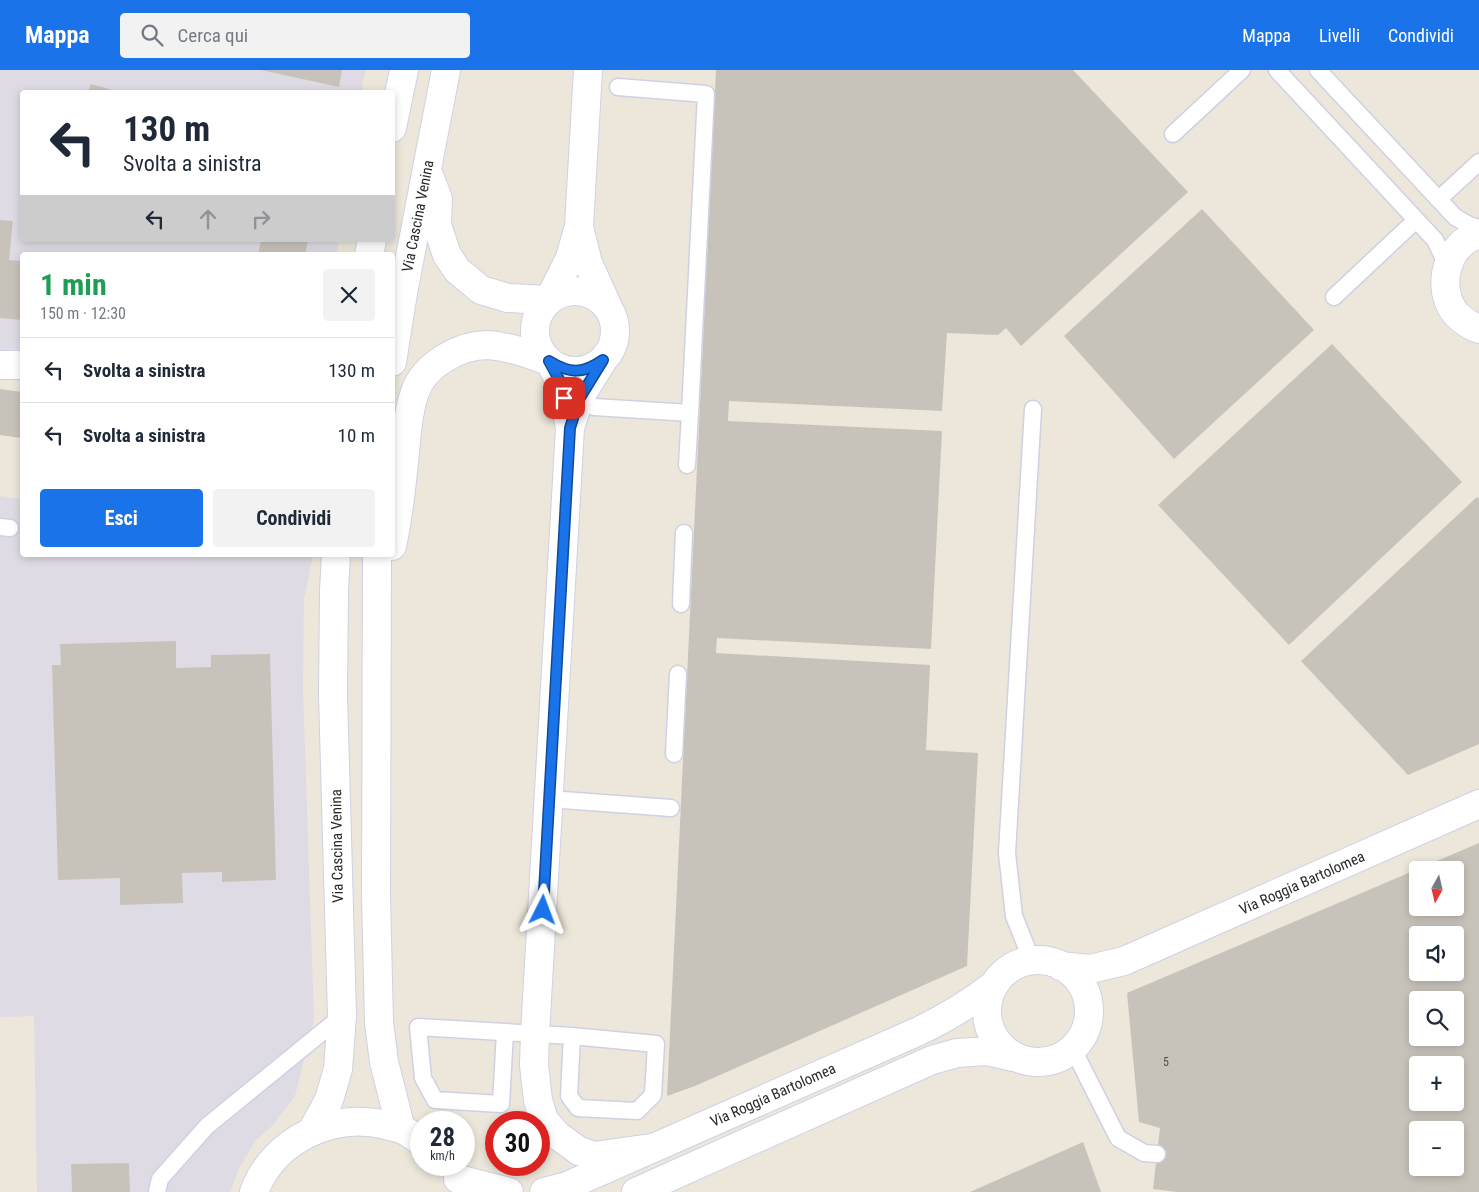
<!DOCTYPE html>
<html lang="it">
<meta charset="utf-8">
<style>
:root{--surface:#fff;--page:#f2f2f3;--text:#1f2937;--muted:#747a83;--line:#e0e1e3;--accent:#1a73e8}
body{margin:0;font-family:"Roboto Condensed",sans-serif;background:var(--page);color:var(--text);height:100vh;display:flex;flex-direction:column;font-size:19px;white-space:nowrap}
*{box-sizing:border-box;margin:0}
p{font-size:16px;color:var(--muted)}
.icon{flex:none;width:28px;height:28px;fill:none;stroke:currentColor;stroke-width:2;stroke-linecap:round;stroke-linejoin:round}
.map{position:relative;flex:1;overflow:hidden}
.details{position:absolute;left:20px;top:182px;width:375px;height:305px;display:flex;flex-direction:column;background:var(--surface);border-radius:5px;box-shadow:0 2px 8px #0003}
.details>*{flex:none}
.hud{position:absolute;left:20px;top:20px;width:375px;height:152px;border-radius:5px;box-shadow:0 2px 8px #0003;background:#fff;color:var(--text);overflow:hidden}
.needle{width:32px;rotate:188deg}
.fabs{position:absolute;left:1409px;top:791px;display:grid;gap:10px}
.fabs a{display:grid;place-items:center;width:55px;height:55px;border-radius:5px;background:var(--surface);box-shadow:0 2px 8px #0003;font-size:25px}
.speed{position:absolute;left:410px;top:1041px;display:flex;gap:10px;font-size:25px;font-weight:700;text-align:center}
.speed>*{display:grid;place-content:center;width:65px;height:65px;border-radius:50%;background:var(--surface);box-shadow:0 2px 8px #0003;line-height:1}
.speed small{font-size:12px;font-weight:400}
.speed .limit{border:8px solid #d22;background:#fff;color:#111}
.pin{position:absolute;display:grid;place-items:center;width:42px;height:42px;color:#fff;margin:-21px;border-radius:10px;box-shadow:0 2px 8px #0006}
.me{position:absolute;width:55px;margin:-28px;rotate:3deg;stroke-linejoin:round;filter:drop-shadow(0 0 4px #0008)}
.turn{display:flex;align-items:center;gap:18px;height:105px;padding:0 20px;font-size:22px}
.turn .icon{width:65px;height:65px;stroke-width:2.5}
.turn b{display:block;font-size:35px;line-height:42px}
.lanes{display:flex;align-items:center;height:48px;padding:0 20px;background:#0003;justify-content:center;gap:25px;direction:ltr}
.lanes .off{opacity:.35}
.round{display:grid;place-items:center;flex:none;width:52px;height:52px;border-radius:5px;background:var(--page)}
.summary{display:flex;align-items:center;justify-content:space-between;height:85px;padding:0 20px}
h1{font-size:30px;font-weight:700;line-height:38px;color:#1e9e55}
.cta{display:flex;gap:10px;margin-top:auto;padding:10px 20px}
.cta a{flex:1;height:58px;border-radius:5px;background:var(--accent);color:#fff;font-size:20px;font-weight:700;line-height:58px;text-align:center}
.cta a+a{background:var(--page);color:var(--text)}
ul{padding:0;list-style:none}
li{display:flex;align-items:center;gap:15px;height:65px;padding:0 20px;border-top:1px solid var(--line)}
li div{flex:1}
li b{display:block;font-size:19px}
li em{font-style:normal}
header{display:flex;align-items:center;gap:30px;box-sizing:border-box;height:70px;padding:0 25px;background:var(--accent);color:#fff}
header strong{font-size:24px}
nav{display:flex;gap:28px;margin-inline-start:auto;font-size:18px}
.search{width:350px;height:45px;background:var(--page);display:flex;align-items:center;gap:12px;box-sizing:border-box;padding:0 18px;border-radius:5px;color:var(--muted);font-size:19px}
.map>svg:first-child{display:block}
</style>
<header>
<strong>Mappa</strong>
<div class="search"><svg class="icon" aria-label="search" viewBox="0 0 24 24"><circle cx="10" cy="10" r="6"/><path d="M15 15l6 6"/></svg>Cerca qui</div>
<nav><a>Mappa</a><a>Livelli</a><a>Condividi</a></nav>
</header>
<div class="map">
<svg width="1479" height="1122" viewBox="0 0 1479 1122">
<rect width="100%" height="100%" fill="#ece7da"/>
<path fill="#dfdbe4" d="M0,0h366l-5,22h-339v148h317l-3,15h-314v94l-22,1z
M0,426l22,3v56h291l-9,44 -1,90 11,331 -19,76 -23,30 -17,15 -16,28 -9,23h-193l-3,-176 -34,1z"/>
<path fill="#c8c3ba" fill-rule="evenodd" d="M261,0h81l-3,17z
M716,0h357l115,122 -167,154 -15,-18 -8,7 -51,-2 -5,78 -213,-10 -1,20 214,10 -11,218 -214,-11 -1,15 214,12 -4,85 52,3 -11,213 -272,120 -28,10z
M91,14l28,8h-31z
M1202,139l112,121 -140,129 -110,-123z
M0,150l13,1 -4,39 13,1v59l-22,-2z
M261,170h47l-3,15h-47z
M1332,274l130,138 -173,163 -131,-140z
M0,319l22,3 -1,46 -21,-3z
M1477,427l2,2v245l-71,31 -107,-114z
M176,571v27l35,-1v-12l59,-1 6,226 -54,2v-10l-40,1 1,30 -63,2v-27l-62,2 -6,-215h9l-1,-21z
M1479,773v349h-302l-24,-3 7,-61 -21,-6 -12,-129zM1418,800h37v38h-37zM1418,865h37v37h-37zM1418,930h37v38h-37zM1418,995h37v37h-37zM1418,1060h37v38h-37z
M1083,1072l18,50h-131z
M129,1093l1,29h-58l-1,-28z"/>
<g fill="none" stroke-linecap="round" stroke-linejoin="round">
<defs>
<path id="lane" d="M1277,0l158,170 8,17 2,14
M1318,0l137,147 14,8 10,3
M618,17l88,7 -16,319
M1173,64l69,-64
M1439,129l40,-37
M1334,227l82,-77
M579,329l15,8 96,6 -3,52
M0,457l10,1
M681,534l3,-71
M674,684l4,-80
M549,729l122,9
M1032,891l-18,-45 -7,-63 26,-444
M505,962l-4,72 -66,-4 -12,-22 -5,-51 154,9 84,8 -3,51 -16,16 -59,-3 -9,-12 3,-60
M1073,979l45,89 26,15 13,1
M157,1122l3,-13 47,-53 135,-110"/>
<path id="street" d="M392,58l12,-58
M427,100l11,29 -1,26 10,30 10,15 24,20 27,8 41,2 21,-42 9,-32 9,-156
M579,157l9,36 19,42
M1479,164c-33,10 -44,54 -23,80 7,7 15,12 23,15
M369,185l3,-15
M535 261a40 40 0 1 1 80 0a40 40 0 1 1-80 0Z
M392,292l11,-69 43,-223
M0,295h22
M570,358l-35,606 -1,31 4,35 6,20 13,15 22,16 15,5 57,-8
M392,476c7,-31 10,-63 13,-94 2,-20 3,-41 10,-60 9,-27 45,-47 72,-47 21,1 42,9 62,16l12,22 9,45 9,-29 24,-39
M377,485l-1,339 3,129 5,39 17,67
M987 941a51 51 0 1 1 102 0a51 51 0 1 1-102 0Z
M1060,896l30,3 34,-8 355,-157
M312,1061l17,-31 9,-31 4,-53 -9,-321 1,-104 2,-36
M458,1109l51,13
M254,1122c20,-53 79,-80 132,-67 5,2 11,2 15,4 7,3 14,8 20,12
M544,1122l23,-6 352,-155c29,-14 51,-27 76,-47
M636,1122l296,-132 25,-7 30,-2 27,6"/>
</defs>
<use href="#lane" stroke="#cfd1e3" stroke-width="19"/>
<use href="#street" stroke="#cfd1e3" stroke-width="30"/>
<use href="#lane" stroke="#fff" stroke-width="16"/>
<use href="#street" stroke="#fff" stroke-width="28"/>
</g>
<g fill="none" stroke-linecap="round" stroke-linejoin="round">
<defs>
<path id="route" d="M543,840l27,-482 9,-29 24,-39c-20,14 -33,14 -54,1l12,22 3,15"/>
</defs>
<use href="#route" stroke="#114b97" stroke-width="12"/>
<use href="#route" stroke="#1a73e8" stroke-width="9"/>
</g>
<g text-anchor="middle" stroke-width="4.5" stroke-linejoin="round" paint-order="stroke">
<g font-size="12" fill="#51504d">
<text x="1166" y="996">5</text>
</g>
<g font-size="15" fill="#292929" stroke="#fff">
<text transform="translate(418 146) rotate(-79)" y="5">Via Cascina Venina</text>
<text transform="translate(337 776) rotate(-91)" y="5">Via Cascina Venina</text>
<text transform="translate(1302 813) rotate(-24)" y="5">Via Roggia Bartolomea</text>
<text transform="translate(773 1025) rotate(-24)" y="5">Via Roggia Bartolomea</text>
</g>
</g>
</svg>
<div class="fabs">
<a><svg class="needle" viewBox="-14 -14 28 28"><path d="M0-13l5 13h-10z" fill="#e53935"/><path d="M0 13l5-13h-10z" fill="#747a83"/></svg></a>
<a><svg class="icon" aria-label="sound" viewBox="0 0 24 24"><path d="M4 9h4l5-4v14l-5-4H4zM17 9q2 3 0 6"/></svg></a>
<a><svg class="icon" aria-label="search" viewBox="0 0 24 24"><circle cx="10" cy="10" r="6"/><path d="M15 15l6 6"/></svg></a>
<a>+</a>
<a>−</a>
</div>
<div class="speed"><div>28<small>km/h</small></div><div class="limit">30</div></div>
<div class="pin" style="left:564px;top:328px;background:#d93025"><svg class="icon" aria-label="arrive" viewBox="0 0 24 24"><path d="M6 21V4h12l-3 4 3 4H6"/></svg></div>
<svg class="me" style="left:543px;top:840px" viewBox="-20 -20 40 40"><path d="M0-17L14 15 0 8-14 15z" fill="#1a73e8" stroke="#fff" stroke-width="4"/></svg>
<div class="hud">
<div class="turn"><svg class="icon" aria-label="left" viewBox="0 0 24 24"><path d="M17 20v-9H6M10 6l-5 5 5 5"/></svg><div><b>130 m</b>Svolta a sinistra</div></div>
<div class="lanes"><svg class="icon" aria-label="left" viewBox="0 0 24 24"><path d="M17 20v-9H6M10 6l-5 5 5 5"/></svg><svg class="icon off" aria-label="ahead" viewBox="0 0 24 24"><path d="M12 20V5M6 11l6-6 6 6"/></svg><svg class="icon off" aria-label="right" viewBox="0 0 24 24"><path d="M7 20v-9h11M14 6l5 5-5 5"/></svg></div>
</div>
<section class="details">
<div class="summary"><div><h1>1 min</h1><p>150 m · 12:30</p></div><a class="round"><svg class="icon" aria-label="close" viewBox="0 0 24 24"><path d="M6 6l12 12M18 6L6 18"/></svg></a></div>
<ul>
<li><svg class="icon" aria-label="left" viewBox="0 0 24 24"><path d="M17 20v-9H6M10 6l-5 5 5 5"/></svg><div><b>Svolta a sinistra</b></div><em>130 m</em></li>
<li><svg class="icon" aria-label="left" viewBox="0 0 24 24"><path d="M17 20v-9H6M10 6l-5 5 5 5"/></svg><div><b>Svolta a sinistra</b></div><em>10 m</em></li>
</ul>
<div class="cta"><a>Esci</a><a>Condividi</a></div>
</section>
</div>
